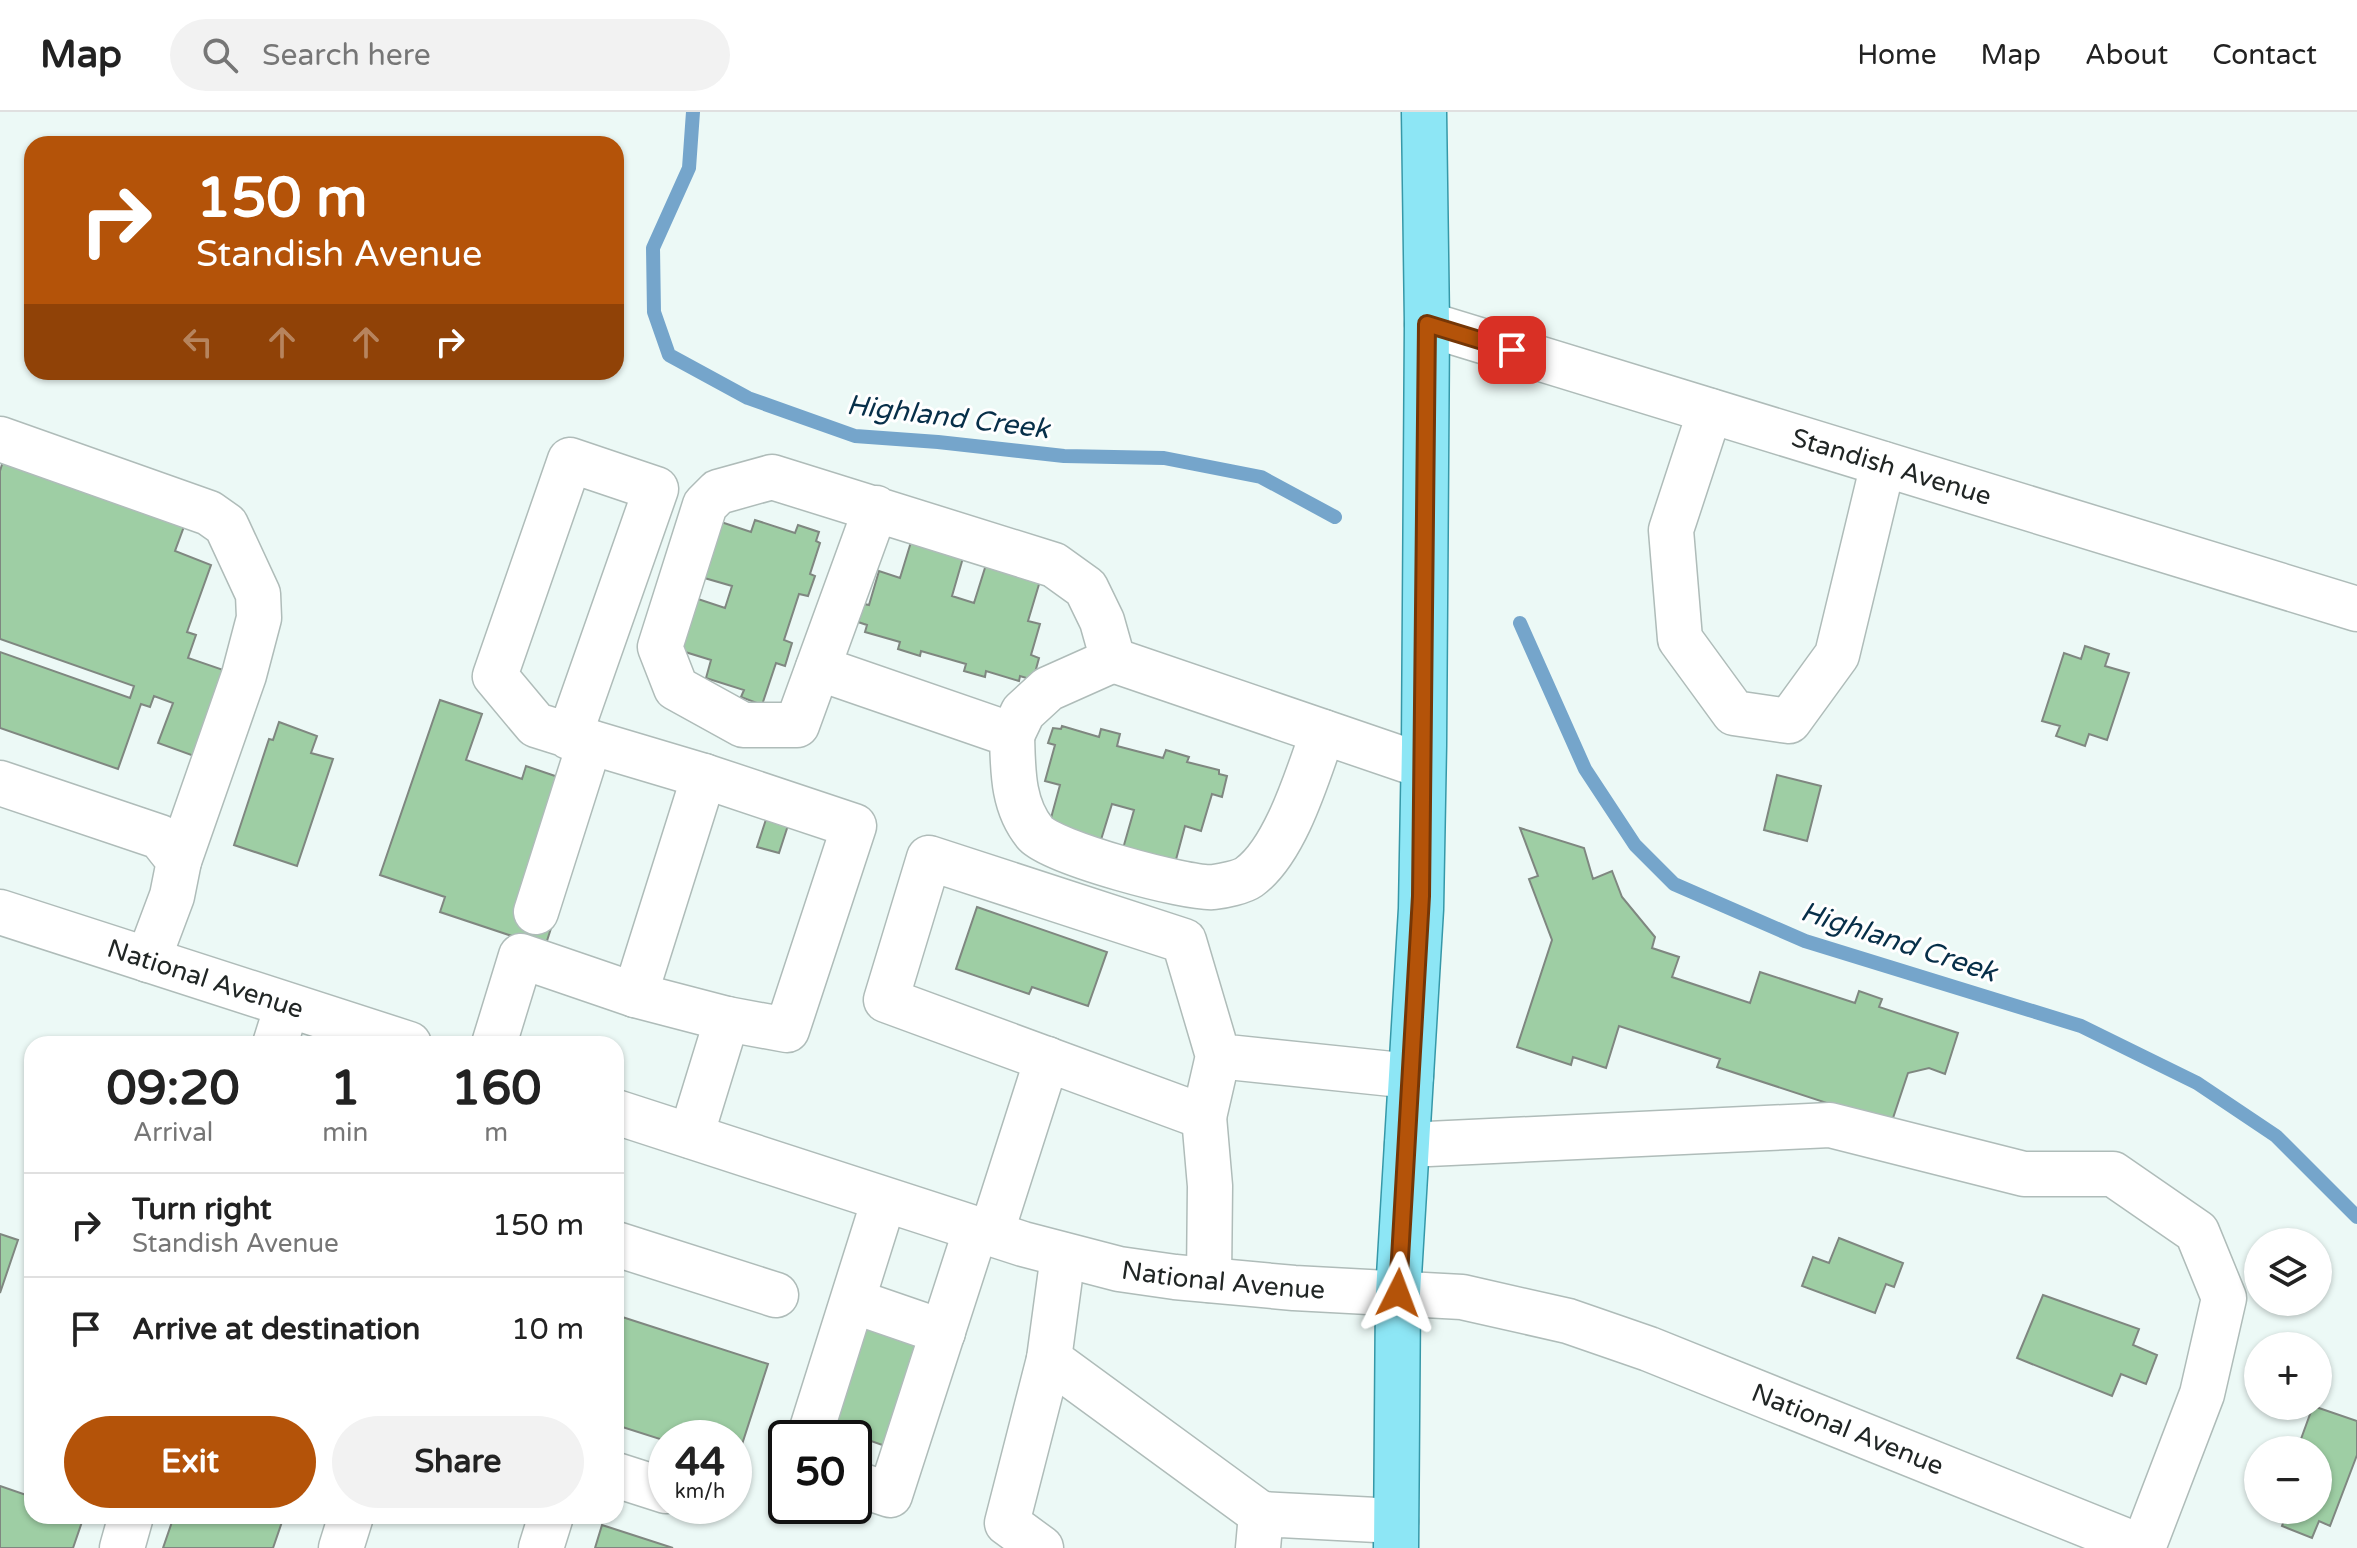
<!DOCTYPE html>
<meta charset="utf-8">
<style>
:root{--surface:#fff;--page:#f2f2f2;--text:#222;--muted:#767676;--line:#e0e0e0;--accent:#b45309}
body{margin:0;font-family:"Varela Round",sans-serif;background:var(--page);color:var(--text);height:100vh;display:flex;flex-direction:column;font-size:30px;white-space:nowrap}
*{box-sizing:border-box;margin:0}
p{font-size:26px;color:var(--muted)}
.icon{flex:none;width:44px;height:44px;fill:none;stroke:currentColor;stroke-width:2;stroke-linecap:round;stroke-linejoin:round}
.map{position:relative;flex:1;overflow:hidden}
.sheet{position:absolute;left:24px;top:924px;width:600px;height:488px;display:flex;flex-direction:column;background:var(--surface);border-radius:24px;box-shadow:0 2px 6px #0004}
.sheet>*{flex:none}
.hud{position:absolute;left:24px;top:24px;width:600px;height:244px;border-radius:24px;box-shadow:0 2px 6px #0004;background:#b45309;color:#fff;overflow:hidden}
.fabs{position:absolute;left:2244px;top:1116px;display:grid;gap:16px}
.fabs a{display:grid;place-items:center;width:88px;height:88px;border-radius:50%;background:var(--surface);box-shadow:0 2px 6px #0004;font-size:40px}
.speed{position:absolute;left:648px;top:1308px;display:flex;gap:16px;font-size:40px;font-weight:700;text-align:center}
.speed>*{display:grid;place-content:center;width:104px;height:104px;border-radius:50%;background:var(--surface);box-shadow:0 2px 6px #0004;line-height:1}
.speed small{font-size:20px;font-weight:400}
.speed .limit{border:4px solid #111;border-radius:12px;background:#fff;color:#111}
.pin{position:absolute;display:grid;place-items:center;width:68px;height:68px;color:#fff;margin:-34px;border-radius:16px;box-shadow:0 4px 12px #0006}
.me{position:absolute;width:88px;margin:-44px;rotate:3deg;stroke-linejoin:round;filter:drop-shadow(0 0 6px #0008)}
.turn{display:flex;align-items:center;gap:28px;height:168px;padding:0 40px;font-size:36px}
.turn .icon{width:104px;height:104px;stroke-width:2.5}
.turn b{display:block;font-size:56px;line-height:68px}
.lanes{display:flex;align-items:center;height:76px;padding:0 40px;background:#0003;justify-content:center;gap:40px;direction:ltr}
.lanes .off{opacity:.35}
.eta{display:flex;justify-content:space-evenly;align-items:center;height:136px;text-align:center}
.eta b{font-size:48px;font-weight:700;line-height:56px}
.button{display:flex;gap:16px;margin-top:auto;padding:16px 40px}
.button a{flex:1;height:92px;border-radius:48px;background:var(--accent);color:#fff;font-size:32px;font-weight:700;line-height:92px;text-align:center}
.button a+a{background:var(--page);color:var(--text)}
ul{padding:0;list-style:none}
li{display:flex;align-items:center;gap:24px;height:104px;padding:0 40px;border-top:2px solid var(--line)}
li div{flex:1}
li b{display:block;font-size:30px}
li em{font-style:normal}
header{display:flex;align-items:center;gap:48px;box-sizing:border-box;height:112px;padding:0 40px;background:var(--surface);border-bottom:2px solid var(--line)}
header strong{font-size:38px}
nav{display:flex;gap:44px;margin-inline-start:auto;font-size:28px}
.search{width:560px;height:72px;background:var(--page);display:flex;align-items:center;gap:20px;box-sizing:border-box;padding:0 28px;border-radius:44px;color:var(--muted);font-size:30px}
.map>svg:first-child{display:block}
</style>
<header>
<strong>Map</strong>
<div class="search"><svg class="icon" aria-label="search" viewBox="0 0 24 24"><circle cx="10" cy="10" r="6"/><path d="M15 15l6 6"/></svg>Search here</div>
<nav><a>Home</a><a>Map</a><a>About</a><a>Contact</a></nav>
</header>
<div class="map">
<svg width="2357" height="1436" viewBox="0 0 2357 1436">
<rect width="100%" height="100%" fill="#ecf9f6"/>
<g fill="none" stroke-linecap="round" stroke-linejoin="round">
<path stroke="#75a5cb" stroke-width="14" d="M693,0l-4,56 -36,80 1,64 15,43 79,43 107,38 83,6 126,14 100,2 97,19 74,40
M1520,511l65,146 50,76 39,39 131,57 276,85 116,57 79,53 81,81"/>
</g>
<path fill="#9ecea4" stroke="#7f8780" stroke-width="2" d="M4,346l182,63 -11,30 36,14 -24,67 9,3 -8,23 50,17 -30,86 -50,-18 15,-40 -19,-7 -4,11 -9,-3 -23,65 -118,-41v-76l130,46 4,-12 -134,-47v-168z
M712,407l39,13 4,-12 40,13 3,-8 21,7 -3,9 4,2 -10,31 5,2 -7,20 -9,-2 -15,46 8,3 -7,23 -9,-3 -14,42 -21,-8 3,-7 -38,-12 5,-18 -42,-13 17,-52 39,13 7,-22 -38,-11z
M915,417l52,15 -15,52 22,7 15,-48 54,16 -15,50 12,3 -9,31 8,3 -6,22 -13,-4 -1,5 -33,-10 -1,6 -21,-6 2,-7 -45,-13 -1,5 -22,-7 2,-7 -35,-10 2,-7 -9,-3 6,-18 5,1 10,-34 21,7z
M2085,534l24,8 -4,12 24,7 -22,67 -18,-6 -4,12 -29,-10 4,-10 -18,-5 22,-68 17,6z
M440,588l42,14 -16,46 56,19 4,-13 35,12 -8,144 -8,25 -105,-35 5,-15 -65,-22z
M279,610l38,14 -6,17 22,6 -36,107 -63,-21 35,-106 4,1z
M1062,614l37,11 2,-8 19,5 -3,12 46,12 3,-8 23,7 -2,5 32,8v4l8,2 -5,21 -10,-3 -11,37 -16,-5 -11,41 -52,-15 12,-42 -22,-6 -12,39 -52,-14 12,-44 -15,-4 10,-36 -7,-2 5,-15 8,1z
M1777,663l44,11 -14,55 -43,-11z
M770,695l22,6 -13,40 -22,-6z
M1520,716l64,20 9,31 19,-8 10,26 33,40 -3,11 27,9 -7,20 78,26 10,-31 95,31 4,-12 23,8 -3,8 79,26 -13,41 -16,-6 -21,5 -17,51 -174,-57 3,-8 -101,-33 -13,42 -33,-11 -2,8 -54,-18 35,-107 -23,-61 9,-3z
M977,795l130,45 -19,54 -56,-19 -3,7 -73,-25z
M0,1122l18,6 -18,53z
M1839,1126l64,25 -9,24 -8,-3 -11,29 -73,-27 11,-29 16,6z
M2043,1183l96,34 -6,16 24,10 -11,29 -25,-10 -9,22 -95,-38z
M867,1202l55,19 -37,113 -25,-9 -3,9 -3,-1v-7l-28,-2z
M616,1203l152,49 -32,99 -2,-25h-68v3l-50,-16z
M2313,1294l44,15v34l-27,71 -11,-5 -7,17 -30,-12 5,-15 -2,-1h33v-60h-21z
M0,1374l32,11v19h52l-11,32h-73z
M174,1404h110l-11,32h-110z
M602,1413l71,23h-78z"/>
<g fill="none" stroke-linecap="round" stroke-linejoin="round">
<defs>
<g id="minor">
<path id="s1" d="M1427,212l930,285"/>
<path d="M1710,299l-39,119 9,109 54,74 55,8 48,-66 46,-191"/>
<path d="M0,327l209,74 17,12 32,69 1,24 -15,57 -65,186"/>
<path d="M876,396l-79,217h-54l-67,-37 -16,-41 45,-142 13,-13 54,-15 282,88 32,23 16,33 11,39 310,106"/>
<path d="M818,556l194,67c1,34 0,70 23,98 15,19 154,57 179,54 9,-1 28,-5 35,-10 37,-27 59,-103 74,-145"/>
<path d="M1012,623l11,-23 25,-23 65,-29"/>
<path d="M569,625l87,-248 -86,-29 -75,216 41,49 54,17"/>
<path d="M0,671l160,54 19,24 -7,35 -24,64"/>
<path id="s2" d="M0,800l409,132"/>
<path d="M536,800l54,-170 114,34 150,50 -67,204 -60,-11"/>
<path d="M635,883l69,-219"/>
<path d="M275,932l12,-38"/>
<path d="M494,932l27,-88 114,39 92,24 -36,117"/>
<path d="M1218,944l-14,61 -318,-117 43,-142 255,83 34,115 193,20"/>
<path id="s3" d="M616,1000l407,132 96,25 56,8 119,11 168,9 106,24 81,28 495,199"/>
<path d="M1204,1005l6,69 -1,94"/>
<path d="M1407,1033l423,-20 194,49h89l84,58 27,66 -22,96 -59,154"/>
<path d="M991,1122l56,-175"/>
<path d="M616,1132l160,51"/>
<path d="M1063,1143l-14,104 212,155"/>
<path d="M853,1189l90,31"/>
<path d="M809,1326l75,-238"/>
<path d="M616,1363l50,16"/>
<path d="M854,1371l36,12 86,-266"/>
<path d="M122,1436l9,-32"/>
<path d="M341,1436l10,-32"/>
<path d="M541,1436l10,-32"/>
<path d="M1041,1436l-34,-25 42,-164"/>
<path d="M1258,1436l3,-34 135,7"/>
</g>
<path id="major" d="M1396,1436l2,-255 23,-384 3,-164 3,-421 -3,-212"/>
</defs>
<use href="#minor" stroke="#afbcb9" stroke-width="47"/>
<use href="#major" stroke="#3698a8" stroke-width="47"/>
<use href="#minor" stroke="#fff" stroke-width="44"/>
<use href="#major" stroke="#8de6f5" stroke-width="44"/>
</g>
<g fill="none" stroke-linecap="round" stroke-linejoin="round">
<defs>
<path id="route" d="M1398,1181l23,-397 6,-572 85,26"/>
</defs>
<use href="#route" stroke="#753606" stroke-width="20"/>
<use href="#route" stroke="#b45309" stroke-width="14"/>
</g>
<g text-anchor="middle" stroke-width="6" stroke-linejoin="round" paint-order="stroke">
<g font-size="26" fill="#212625" stroke="#fff">
<text dy="9" stroke="none"><textPath href="#s1" startOffset="486">Standish Avenue</textPath></text>
<text dy="9" stroke="none"><textPath href="#s2" startOffset="216">National Avenue</textPath></text>
<text dy="9" stroke="none"><textPath href="#s3" startOffset="632">National Avenue</textPath></text>
<text dy="9" stroke="none"><textPath href="#s3" startOffset="1280">National Avenue</textPath></text>
</g>
<g font-size="28" font-style="italic" fill="#072f49" stroke="#fff">
<text transform="translate(948 304) rotate(7)" y="10">Highland Creek</text>
<text transform="translate(1899 829) rotate(18)" y="10">Highland Creek</text>
</g>
</g>
</svg>
<div class="fabs">
<a><svg class="icon" aria-label="layers" viewBox="0 0 24 24"><path d="M12 4l9 5-9 5-9-5zM3 14l9 5 9-5"/></svg></a>
<a>+</a>
<a>−</a>
</div>
<div class="speed"><div>44<small>km/h</small></div><div class="limit">50</div></div>
<div class="pin" style="left:1512px;top:238px;background:#d93025"><svg class="icon" aria-label="arrive" viewBox="0 0 24 24"><path d="M6 21V4h12l-3 4 3 4H6"/></svg></div>
<svg class="me" style="left:1398px;top:1181px" viewBox="-20 -20 40 40"><path d="M0-17L14 15 0 8-14 15z" fill="#b45309" stroke="#fff" stroke-width="4"/></svg>
<div class="hud">
<div class="turn"><svg class="icon" aria-label="right" viewBox="0 0 24 24"><path d="M7 20v-9h11M14 6l5 5-5 5"/></svg><div><b>150 m</b>Standish Avenue</div></div>
<div class="lanes"><svg class="icon off" aria-label="left" viewBox="0 0 24 24"><path d="M17 20v-9H6M10 6l-5 5 5 5"/></svg><svg class="icon off" aria-label="ahead" viewBox="0 0 24 24"><path d="M12 20V5M6 11l6-6 6 6"/></svg><svg class="icon off" aria-label="ahead" viewBox="0 0 24 24"><path d="M12 20V5M6 11l6-6 6 6"/></svg><svg class="icon" aria-label="right" viewBox="0 0 24 24"><path d="M7 20v-9h11M14 6l5 5-5 5"/></svg></div>
</div>
<section class="sheet">
<div class="eta">
<div><b>09:20</b><p>Arrival</p></div>
<div><b>1</b><p>min</p></div>
<div><b>160</b><p>m</p></div>
</div>
<ul>
<li><svg class="icon" aria-label="right" viewBox="0 0 24 24"><path d="M7 20v-9h11M14 6l5 5-5 5"/></svg><div><b>Turn right</b><p>Standish Avenue</p></div><em>150 m</em></li>
<li><svg class="icon" aria-label="arrive" viewBox="0 0 24 24"><path d="M6 21V4h12l-3 4 3 4H6"/></svg><div><b>Arrive at destination</b></div><em>10 m</em></li>
</ul>
<div class="button"><a>Exit</a><a>Share</a></div>
</section>
</div>
